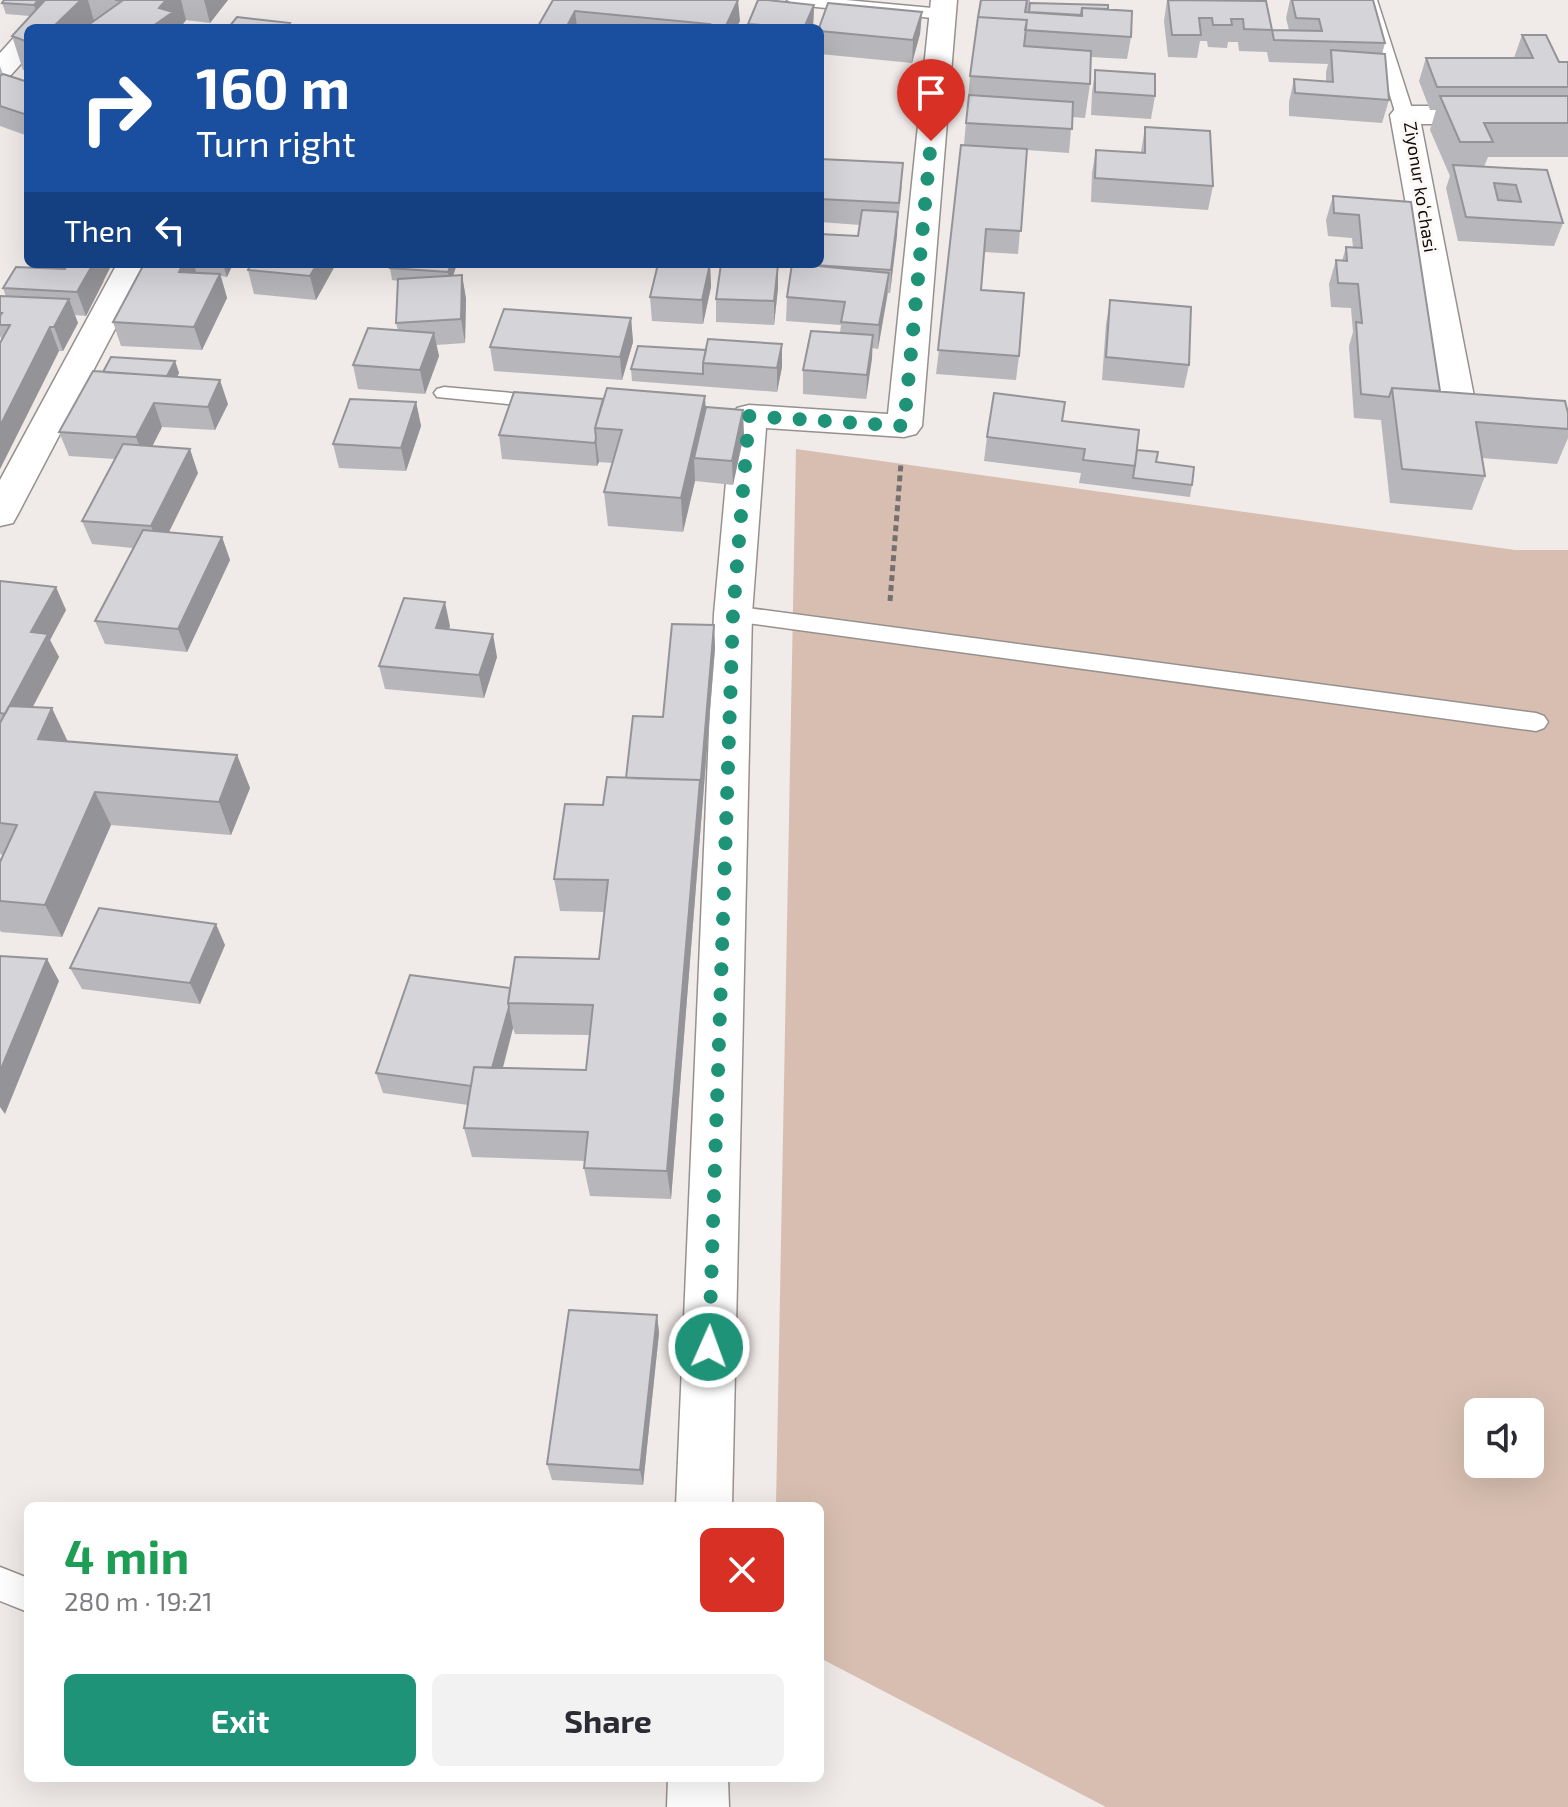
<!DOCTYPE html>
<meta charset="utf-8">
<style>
:root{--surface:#fff;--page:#f2f2f3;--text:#2b2b33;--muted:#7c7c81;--accent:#1e9377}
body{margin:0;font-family:"Exo 2",sans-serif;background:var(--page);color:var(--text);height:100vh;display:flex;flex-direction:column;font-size:30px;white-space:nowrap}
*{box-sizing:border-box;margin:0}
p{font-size:26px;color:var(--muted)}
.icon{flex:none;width:44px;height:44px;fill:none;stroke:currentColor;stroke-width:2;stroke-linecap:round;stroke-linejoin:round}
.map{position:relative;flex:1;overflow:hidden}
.details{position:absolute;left:24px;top:1502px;width:800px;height:280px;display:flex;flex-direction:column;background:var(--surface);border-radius:12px;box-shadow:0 8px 32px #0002}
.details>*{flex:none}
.top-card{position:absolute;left:24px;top:24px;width:800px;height:244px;border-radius:12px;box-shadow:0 8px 32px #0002;background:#1a4fa0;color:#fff;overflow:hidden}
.buttons{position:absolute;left:1464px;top:1398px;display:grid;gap:16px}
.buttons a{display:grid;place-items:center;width:80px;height:80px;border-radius:12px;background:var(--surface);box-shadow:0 8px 32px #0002;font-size:40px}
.pin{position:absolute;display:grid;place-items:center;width:68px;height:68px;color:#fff;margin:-82px -34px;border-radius:50% 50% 50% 0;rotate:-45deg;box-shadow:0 0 8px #0007}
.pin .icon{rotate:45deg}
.me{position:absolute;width:88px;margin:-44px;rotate:2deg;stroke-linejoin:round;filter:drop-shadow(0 0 6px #0008)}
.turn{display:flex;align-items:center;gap:28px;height:168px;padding:0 40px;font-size:36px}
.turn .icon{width:104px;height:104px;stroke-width:2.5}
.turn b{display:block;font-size:56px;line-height:68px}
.then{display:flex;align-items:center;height:76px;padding:0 40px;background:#0003;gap:16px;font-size:30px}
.round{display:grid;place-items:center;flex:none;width:84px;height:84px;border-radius:12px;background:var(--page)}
.overview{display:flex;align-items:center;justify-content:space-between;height:136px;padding:0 40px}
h1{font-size:48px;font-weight:700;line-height:60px;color:#1e9e55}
.cta{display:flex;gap:16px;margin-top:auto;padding:16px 40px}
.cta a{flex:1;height:92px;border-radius:12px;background:var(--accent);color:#fff;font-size:32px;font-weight:700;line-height:92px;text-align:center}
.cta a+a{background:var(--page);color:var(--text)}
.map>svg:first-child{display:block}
</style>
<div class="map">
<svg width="1568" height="1807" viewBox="0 0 1568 1807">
<rect width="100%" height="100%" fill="#f0eae8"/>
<path fill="#d7beb0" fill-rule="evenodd" d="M796,449l719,101h53v1257h-462l-286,-149v-152h-44zM1478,1412h52v52h-52z"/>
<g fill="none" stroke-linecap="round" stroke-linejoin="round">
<defs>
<path id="lane" d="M787,0h59l97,9 8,5 -8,5 -148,-14z
M1361,0h16l37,115 -3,4h-12l-3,-4z
M444,387l102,9 10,6 -10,6 -109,-11 -3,-4 3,-4z
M733,606l803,107 8,3 4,6 -4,6 -8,3 -811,-111 -3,-6 3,-6z
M0,1567l28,11v34l-28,-11z"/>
<path id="street" d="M931,0h26l-35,426 -6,8 -12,3 -138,-9 -14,186 -20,892h-56l38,-892 18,-198 5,-8 12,-3 139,9z
M28,31v25l-17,19 -11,2v-24l18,-20z
M1405,106h163v18h-147l57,293 -5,8 -12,3 -12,-3 -5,-8 -54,-302 5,-6z
M117,264h32l-131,250 -5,9 -13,3v-46z
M668,1778h60l1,29h-62z"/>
</defs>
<use href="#lane" stroke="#96918e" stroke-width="3"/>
<use href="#street" stroke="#96918e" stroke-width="3"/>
<path stroke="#73706f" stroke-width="5" stroke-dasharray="6 4" stroke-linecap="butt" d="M890,601l11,-138"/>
<use href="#lane" fill="#fff" fill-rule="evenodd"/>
<use href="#street" fill="#fff" fill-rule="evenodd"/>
</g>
<path fill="#b6b6bb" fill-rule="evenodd" d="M4,0h224l-18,23 -24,-3 -6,8h-152v43l-5,-1 -11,-34 18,-20 -24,-2 -4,-11z
M553,0l187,21 -4,7h-199z
M980,0h50v3l78,6 23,28 -4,22 -36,-2 -1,27 -5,34 -13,-1 -3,36 -42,-3 -9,104 -34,-2 -3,38 38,66 -3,24 -80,-6 28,-229 6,-69z
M1167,0h66l39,30h17l-3,-12 4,-18h83l12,43 -3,11 7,46 -7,23 -93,-7v-14l5,-23 32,2v-9l2,-8 -59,-2 -2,-10 -28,-1 -1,-9h-10l-1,6 -19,-1 -1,-6h-7l-3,17 -29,-1 -4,-36z
M814,5l-1,23h-65v-4z
M922,12l-2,22 -8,29 -92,-9v-26z
M1522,35l37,27h9v95h-80l-4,10 63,3 16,53 -9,23 -96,-5 -12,-53 4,-12 -20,-46 6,-20h-6l-11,-29 7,-23h88z
M0,66l3,8 25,8v54l-28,-10z
M1095,70l60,26 -4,23 -60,-4 1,-22z
M1145,127l68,59 -5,24 -117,-8 1,-29 4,-23 45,2z
M820,159l82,27 -12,107h-2l-10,56 -6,-1 -6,51 -63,-5v-24l37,-37 1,-8 -55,-4 1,-24 71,-61 2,-11 -40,-3z
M1333,196l78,6 29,189 128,22v25l-11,26 -75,-6 3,18 -13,34 -82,-7 -9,-83 -27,-2 -5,-72 4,-14 -2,-24 -20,-1 -2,-23 7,-24 6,1 4,-14h7l-1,-9 -24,-2 -2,-16z
M144,264h89l-6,13 -6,-1 6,22 -25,52 -81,-4 -8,-24z
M336,264l-20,36 -62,-6 -6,-24z
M392,264h65l-4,12 9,-1 4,24 -1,44 -29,2 3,11 -14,38 -67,-5 -5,-24 45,-35 -2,-7 2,-42 -6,-1 -2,-12z
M710,264l1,23 -8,37 -51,-3 -2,-24z
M778,265v23l-4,37 -58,-3v-23z
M104,281l-18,35 -11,-1 3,8 -15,28h-4l-59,118v-126l2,-3 -2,-4v-40l6,1 -3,-9z
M1110,300l79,65 -5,23 -82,-8 4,-56z
M631,318l2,24 -11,38 -128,-9 -4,-24z
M782,344v23l-5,25 -145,-11 -1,-12 75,-19z
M175,361l4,12 -2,4 51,27 -13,26 -53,-3 -10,19 46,27 -29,59 53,5 8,23 -43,92 -82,-8 -10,-23 38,-73 -41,-4 -10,-23 33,-62 -46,-3 -10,-24 44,-60z
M416,402l5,24 -15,45 -67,-3 -6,-24z
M706,407l38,27 -11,51 -38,-4 -12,51 -75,-6 -4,-34 8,-29 -13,-1 -2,4 -95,-7 -3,-24z
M1062,421l75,29 55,35 -2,12 -111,-14 2,-10 -97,-12 3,-24z
M0,581l66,29 -16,30 9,17 -27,50 36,34 169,14 13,33 -19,47 -120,-10 -49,112 -61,-5 -1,-2v-72l1,1 2,-4 -3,-1z
M714,625l1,23 -44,551 -81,-3 -6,-28 1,-7 -113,-4 -8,-29 4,-23 -85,-12 -7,-20 134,-85 89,-29 6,-47 -45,-1 -6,-32 49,-74 23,-27 37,-61zM513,1028l2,6 75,1 -4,35 -83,-2z
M450,626l-1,3 48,28 -13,41 -99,-9 -6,-23z
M225,945l-25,59 -118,-15 -12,-21z
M657,1315l2,18 -16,152 -91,-5 -5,-16z"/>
<path fill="#949498" d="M38,0h13l-13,17 -4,-12z
M81,0h7l8,28h-42v-2z
M166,0h15l5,20 -6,8h-30l9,-20z
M204,0h24l-18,23z
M738,0l2,21 -4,7h-11z
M814,5l-1,23h-9z
M575,11l2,17h-11z
M922,12l-2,22 -8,29 1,-23z
M28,112v13l-4,-11z
M898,212l-1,24 -7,57 1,-23z
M93,264h19l-26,52 -9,-24z
M183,264h11l3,11 -18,-3z
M223,264h10l-6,13z
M317,264h19l-20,36 -6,-24z
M451,264h6l-7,20 -2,-12z
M710,264l1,23 -8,37 -1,-24z
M778,265v23l-4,37v-24z
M889,273l-2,23 -9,53 1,-24z
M220,274l7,24 -25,52 -8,-23z
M462,275l4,24 -1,44 -4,-24z
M69,299l9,24 -15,28 -9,-24z
M631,318l2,24 -11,38 -2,-23z
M50,327l9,24 -59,118v-43z
M434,333l5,23 -14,38 -5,-24z
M873,335l-1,24 -6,40 1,-24z
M782,344v23l-5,25v-24z
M175,361l4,12 -13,26 -4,-12z
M220,380l8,24 -13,26 -7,-23z
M705,396l2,35 -13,27 1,23 -12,51 -2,-34z
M416,402l5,24 -15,45 -5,-23z
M154,403l8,24 -17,34 -9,-24z
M743,410l1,24 -11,51 -1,-24z
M596,438l3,24 -2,4 -2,-23z
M190,449l8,24 -38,77 -9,-24z
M222,537l8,23 -43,92 -9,-23z
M56,587l10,23 -16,30 9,17 -42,80 -12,-23 26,-82z
M445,602l5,24 -9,25 -5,-23z
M714,625l1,23 -44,551 -4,-28z
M493,634l4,23 -13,41 -5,-23z
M52,708l16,34 -30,-3z
M237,755l13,33 -19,47 -12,-33z
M95,792l16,33 -49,112 -17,-32z
M216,924l9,21 -25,59 -10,-21z
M47,959l12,22 -54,133 -5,-7v-36z
M509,1007l4,21 -18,69 -6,-20z
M657,1315l2,18 -16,152 -3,-15z"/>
<path fill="#d4d4d9" stroke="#949498" stroke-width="2" fill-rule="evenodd" d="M4,0h34l-4,5 -32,-2z
M45,0h36l-27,26 6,2h-32v14l-16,-6z
M115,0h51l-7,8 14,4 -23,16h-66l38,-27z
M553,0h185l-13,28h-17l2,-4 -135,-13 -9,17h-29z
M758,0h9l47,5 -10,23 -56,-4z
M981,0h46l-2,12 57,4v-8l50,3 -1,26 -106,-7 2,-10 -49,-3z
M1168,0l98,1 6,29 50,1 -3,-12 -23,-1 -4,-18h81l12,43 -111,-3 -2,-10 -28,-1 -1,-10h-12l1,6h-19l-1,-7h-13l2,17h-29z
M828,3l94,9 -9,28 -93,-9v-3h-1z
M1030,3l78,2v4l-26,-1 -1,7 -52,-3z
M237,17l53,6 -4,5h-58z
M978,17l49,3 -3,26 67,5 -1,33 -120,-8z
M647,25l27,3h-28z
M1522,35h24l13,27h9v25h-131l-11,-29h107z
M1331,50l54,4 4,46 -94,-7 -1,-14 39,3z
M1095,70l60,4v22l-60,-4z
M3,74l25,8v30l-4,2 -24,-8v-30z
M969,95l104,7 -1,27 -106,-6z
M1440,96h128v27h-84l9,19h-33z
M1145,127l65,4 3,55 -118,-8 1,-28 49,3z
M961,145l66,4 -6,82 -35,-2 -5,61 43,3 -5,63 -81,-6z
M820,159l83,4 -4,40 -79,-4z
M1453,165l94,5 16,53 -97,-6zM1494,183l22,2 5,17 -23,-2z
M1333,196l78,6 29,189 -48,-3 -3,9 -28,-3 -5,-72 6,1 -4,-39 -20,-1 -2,-23 11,1 -1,-14 16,1 -3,-33 -25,-2z
M862,210l36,2 -7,58 -93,-6 91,9 -10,52 -38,-3 4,-20 -58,-5 5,-33h28v-30l38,2z
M67,264h26l-16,28 -74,-4 13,-21 49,2z
M144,264h39l-4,8 41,2 -26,53 -81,-5z
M251,264h66l-7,12 -62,-6z
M392,264h59l-3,8 -58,-4z
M658,264h52l-8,36 -52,-3z
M721,264l57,1 -4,36 -58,-2z
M462,275l-1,44 -65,4 2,-44z
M0,296l69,3 -15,28h-4l-50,99v-83l10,-18h-10v-9l2,-3h-2z
M1110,300l81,7 -2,58 -83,-8z
M504,309l127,9 -11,39 -130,-10z
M368,328l66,5 -14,37 -67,-5z
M811,331l62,4 -6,40 -64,-5z
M708,339l74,5 -5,24 -74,-5z
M638,346l68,4 -3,13v11l-72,-5z
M111,357l64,4 -8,15 -64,-4z
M93,371l127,9 -12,27 -54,-4 -18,34 -77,-5z
M607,388l98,8 -24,102 -77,-6 18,-62 -27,-2z
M1392,388l173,13 3,12v16l-92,-7 9,54 -83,-7z
M514,392l89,7 -8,29 1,10 -1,5 -96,-8z
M994,393l71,9 -3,19 77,9 -4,36 -52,-6 2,-11 -98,-12z
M350,399l66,3 -15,46 -68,-4z
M706,407l37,3 -11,51 -38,-3z
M123,444l67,5 -39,77 -69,-5z
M1137,450l21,2 -2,10 38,5 -2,18 -59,-7z
M143,530l79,7 -44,92 -83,-8z
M0,581l56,6 -25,45 17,2 -43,80 -5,-1z
M404,598l41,4 -9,26 57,6 -14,41 -100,-9z
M672,624l42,1 -14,165v-10l-74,-2 7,-62 30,1z
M9,706l43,2 -14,31 199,16 -18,47 -124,-10 -50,113 -45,-4v-39l17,-37 -17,-2v-100z
M607,777l93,3 -33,391 -83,-3 4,-36 -124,-4 10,-61 112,3 7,-65 -85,-2 7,-46 84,2 9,-79 -54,-1 11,-75 38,1z
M99,908l117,16 -26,59 -120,-15z
M0,956l47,3 -47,112z
M410,975l100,13 -2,15 1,4 -17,61 -18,-1 -3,19 -95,-13z
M569,1310l88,5 -17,155 -93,-6z"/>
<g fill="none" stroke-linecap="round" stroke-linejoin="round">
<path stroke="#1e9377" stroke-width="14" stroke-dasharray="0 25.2" d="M709,1347l24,-733 16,-198 155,10 27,-285"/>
</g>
<g text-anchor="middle" stroke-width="6" stroke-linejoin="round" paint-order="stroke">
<g font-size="18" fill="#0d0c0b" stroke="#fdf8f5">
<text transform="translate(1420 187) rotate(81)" y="6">Ziyonur koʻchasi</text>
</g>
</g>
</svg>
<div class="buttons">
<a><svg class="icon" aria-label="sound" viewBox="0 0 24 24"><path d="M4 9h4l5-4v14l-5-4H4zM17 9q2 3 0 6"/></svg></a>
</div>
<div class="pin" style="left:931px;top:141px;background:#d93025"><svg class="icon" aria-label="arrive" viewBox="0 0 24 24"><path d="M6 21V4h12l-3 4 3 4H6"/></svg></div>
<svg class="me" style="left:709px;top:1347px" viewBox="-20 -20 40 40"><circle r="17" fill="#1e9377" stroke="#fff" stroke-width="3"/><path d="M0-11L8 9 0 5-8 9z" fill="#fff"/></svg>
<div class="top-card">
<div class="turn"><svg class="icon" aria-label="right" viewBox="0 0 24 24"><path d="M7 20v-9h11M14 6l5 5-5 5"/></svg><div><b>160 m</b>Turn right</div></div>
<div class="then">Then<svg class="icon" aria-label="left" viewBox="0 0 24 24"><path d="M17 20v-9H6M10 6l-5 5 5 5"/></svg></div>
</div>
<section class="details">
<div class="overview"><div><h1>4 min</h1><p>280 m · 19:21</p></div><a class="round" style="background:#d93025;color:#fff"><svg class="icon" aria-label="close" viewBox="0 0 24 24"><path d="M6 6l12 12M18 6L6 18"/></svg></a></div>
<div class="cta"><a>Exit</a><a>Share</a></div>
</section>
</div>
